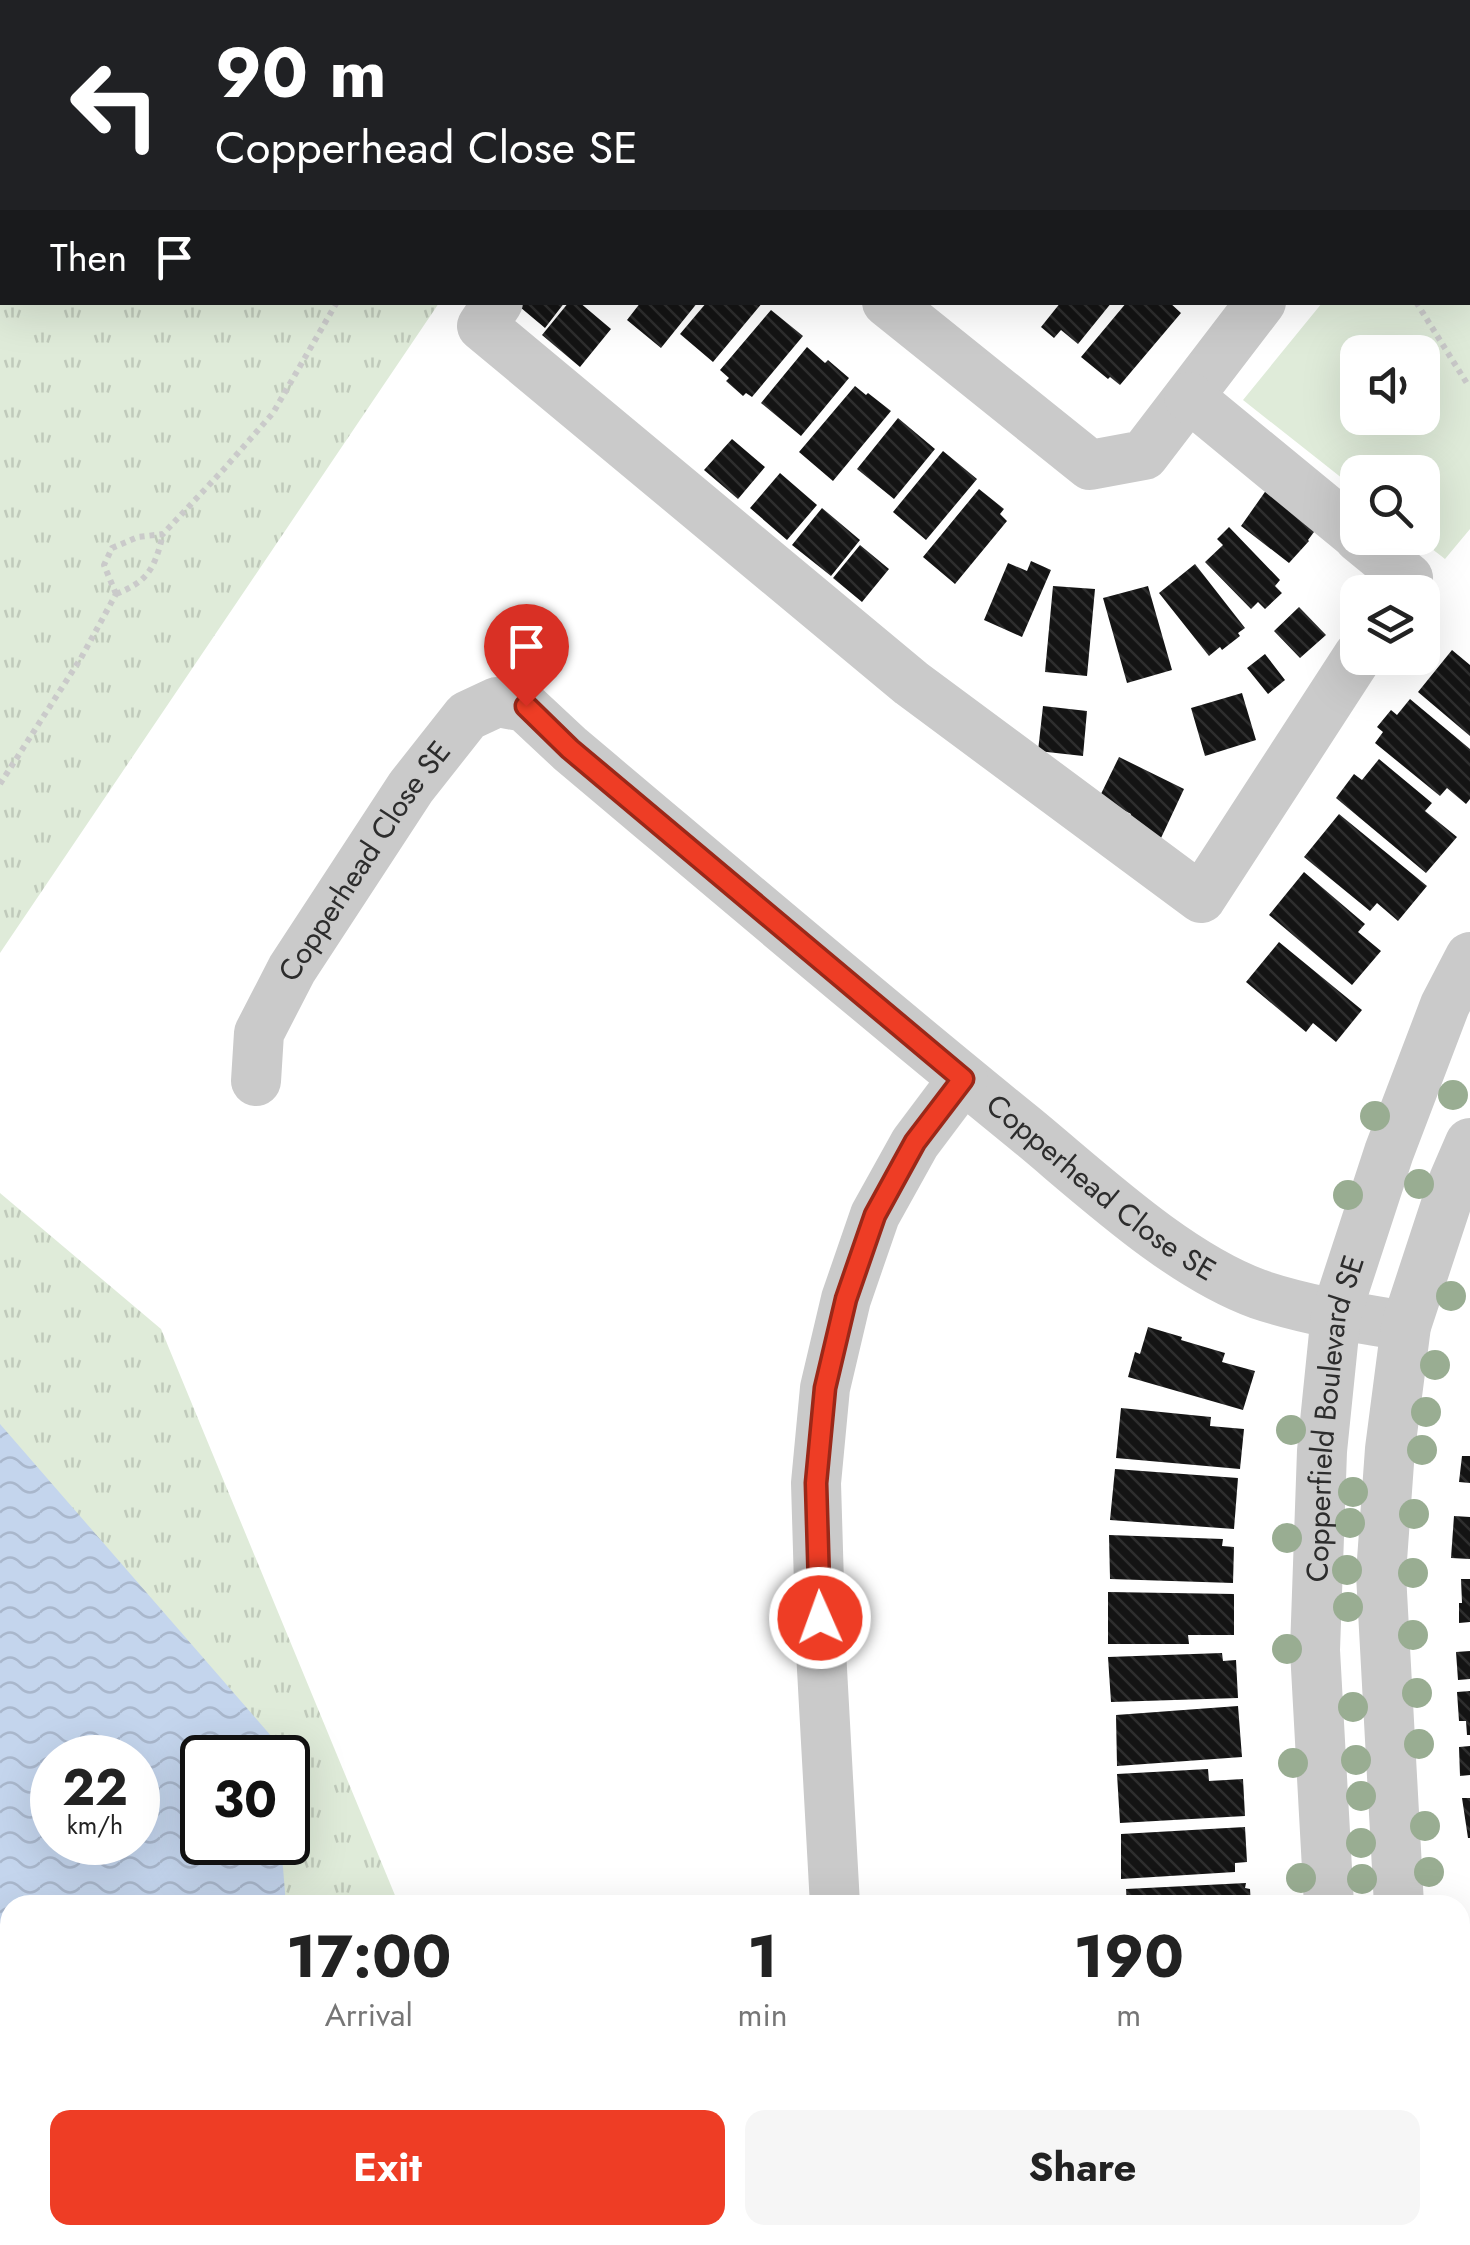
<!DOCTYPE html>
<style>
:root{--surface:#fff;--page:#f6f6f6;--text:#222;--muted:#767676;--accent:#ee3d25}
body{margin:0;font-family:Jost,sans-serif;background:var(--page);color:var(--text);height:100vh;display:flex;flex-direction:column;font-size:38px;white-space:nowrap}
*{box-sizing:border-box;margin:0}
p{font-size:32px;color:var(--muted)}
.icon{flex:none;width:55px;height:55px;fill:none;stroke:currentColor;stroke-width:2;stroke-linecap:round;stroke-linejoin:round}
.map{position:relative;flex:1;overflow:hidden}
.panel{position:absolute;left:0px;top:1895px;width:1470px;height:350px;display:flex;flex-direction:column;background:var(--surface);border-radius:30px 30px 0 0;box-shadow:0 10px 40px #0002}
.panel>*{flex:none}
.banner{position:absolute;left:0px;top:0px;width:1470px;height:305px;box-shadow:0 10px 40px #0002;background:#202124;color:#fff;overflow:hidden}
.fabs{position:absolute;left:1340px;top:335px;display:grid;gap:20px}
.fabs a{display:grid;place-items:center;width:100px;height:100px;border-radius:20px;background:var(--surface);box-shadow:0 10px 40px #0002;font-size:50px}
.speed{position:absolute;left:30px;top:1735px;display:flex;gap:20px;font-size:50px;font-weight:700;text-align:center}
.speed>*{display:grid;place-content:center;width:130px;height:130px;border-radius:50%;background:var(--surface);box-shadow:0 10px 40px #0002;line-height:1}
.speed small{font-size:25px;font-weight:400}
.speed .limit{border:5px solid #111;border-radius:15px;background:#fff;color:#111}
.pin{position:absolute;display:grid;place-items:center;width:85px;height:85px;color:#fff;margin:-102px -42px;border-radius:50% 50% 50% 0;rotate:-45deg;box-shadow:0 0 10px #0007}
.pin .icon{rotate:45deg}
.me{position:absolute;width:110px;margin:-55px;rotate:358deg;stroke-linejoin:round;filter:drop-shadow(0 0 8px #0008)}
.turn{display:flex;align-items:center;gap:35px;height:210px;padding:0 50px;font-size:45px}
.turn .icon{width:130px;height:130px;stroke-width:2.5}
.turn b{display:block;font-size:70px;line-height:85px}
.then{display:flex;align-items:center;height:95px;padding:0 50px;background:#0003;gap:20px;font-size:38px}
.eta{display:flex;justify-content:space-evenly;align-items:center;height:170px;text-align:center}
.eta b{font-size:60px;font-weight:700;line-height:70px}
.primary-button{display:flex;gap:20px;margin-top:auto;padding:20px 50px}
.primary-button a{flex:1;height:115px;border-radius:20px;background:var(--accent);color:#fff;font-size:40px;font-weight:700;line-height:115px;text-align:center}
.primary-button a+a{background:var(--page);color:var(--text)}
.map>svg:first-child{display:block}
</style>
<div class="map">
<svg width="1470" height="2245" viewBox="0 0 1470 2245">
<defs>
<pattern id="grass-tufts" width="24" height="20" patternUnits="userSpaceOnUse" patternTransform="scale(2.5)"><rect width="24" height="20" fill="#dfebd9"/><path d="M3 7l-1-3M5 7V3M7 7l1-3M15 17l-1-3M17 17v-4M19 17l1-3" fill="none" stroke="#c0cabb"/></pattern>
<pattern id="water-waves" width="16" height="10" patternUnits="userSpaceOnUse" patternTransform="scale(2.5)"><rect width="16" height="10" fill="#c4d5ed"/><path d="M0 5q4-4 8 0t8 0" fill="none" stroke="#a9b7cc"/></pattern>
<pattern id="building-back-hatch" width="6" height="6" patternUnits="userSpaceOnUse" patternTransform="scale(2.5)"><rect width="6" height="6" fill="#141414"/><path d="M-1 5l2 2M0 0l6 6M5-1l2 2" fill="none" stroke="#2e2e2e"/></pattern>
</defs>
<rect width="100%" height="100%" fill="#fff"/>
<path fill="url(#grass-tufts)" fill-rule="evenodd" d="M0,0h650l-2,2h-646v300l437,1 -439,650z
M0,1193l161,136 238,576h-389v330h368l-3,10h-375zM52,1758h86v84h-86zM202,1758h86v84h-86z"/>
<path fill="#dfebd9" fill-rule="evenodd" d="M1468,187h2v342l-25,30 -27,-21h4v-66h-64l-1,18 -114,-90 79,-97 146,-1zM1358,352h64v66h-64z"/>
<path fill="url(#water-waves)" fill-rule="evenodd" d="M0,1424l272,313 1,20 -71,1v84l79,1 5,62h-276v330h285l-4,10h-291zM52,1758h86v84h-86z"/>
<path fill="url(#building-back-hatch)" d="M514,302h51l-20,26z
M569,302h10l32,27 -31,38 -38,-32z
M641,302h57l-37,46 -34,-28z
M707,302h56l-50,60 -33,-28z
M1061,302h51l-34,42 -17,-14 -7,8 -13,-11z
M1127,302h42l12,11 -61,72 -10,-8 -2,2 -27,-22z
M771,310l32,26 -51,61 -6,-4 -3,3 -17,-15 3,-3 -9,-8z
M807,347l18,16 3,-3 21,18 -48,58 -40,-33z
M855,386l11,9 2,-2 23,18 -58,70 -34,-29z
M898,418l37,31 -41,50 -37,-30z
M732,439l33,28 -27,32 -34,-29z
M943,451l34,28 -51,61 -33,-28z
M780,473l37,32 -30,35 -37,-32z
M979,489l25,20 -4,5 7,7 -52,63 -32,-27z
M1267,489l50,39 -9,12 1,1 -20,22 -48,-37z
M822,508l38,32 -29,36 -39,-31z
M1229,527l51,53 -5,6 7,7 -17,16 -7,-7 -7,7 -46,-47 18,-17 -6,-6z
M860,545l29,24 -27,33 -29,-24z
M1031,561l20,9 -29,67 -38,-17 24,-57 19,8z
M1195,564l50,64 -7,5 2,3 -18,14 -2,-3 -11,9 -50,-63z
M1053,586l42,3 -8,87 -42,-4z
M1148,586l24,84 -45,13 -24,-85z
M1299,607l27,28 -26,23 -26,-27z
M1452,650l18,15v71l-52,-44z
M1265,654l20,26 -17,14 -21,-26z
M1242,693l14,47 -51,16 -14,-48z
M1410,699l60,50v50l-4,5 -19,-16 -7,8 -65,-53 8,-11 -6,-5 14,-17 6,5z
M1043,706l44,5 -4,45 -45,-5z
M1119,757l65,32 -23,49 -34,-16 4,-8 -32,-16z
M1379,759l53,44 -7,8 32,26 -31,36 -90,-75 18,-24 8,6z
M1339,814l88,72 -29,35 -21,-18 -7,8 -66,-54z
M1304,872l61,52 -7,8 23,19 -29,34 -83,-70z
M1279,942l83,68 -26,32 -23,-19 -7,9 -60,-50z
M1148,1327l34,10 -1,3 44,13 -3,9 33,9 -12,39 -115,-33 7,-25 5,2z
M1121,1408l90,9 -1,9 34,3 -4,40 -124,-11z
M1462,1456h8v27l-11,-1z
M1115,1469l123,9 -4,51 -124,-9z
M1454,1516l16,1v42l-19,-1z
M1109,1535l114,4 -1,7 12,1 -1,36 -123,-4z
M1461,1579h9v43l-11,1v-20h3z
M1108,1592l126,2v41h-46l1,9h-81z
M1470,1651v28l-12,1 -2,-28z
M1222,1653l1,8 13,-1 2,38 -127,4 -3,-45z
M1470,1691v44h-3l-1,-14h-7l-2,-29z
M1238,1706l4,51 -125,9 -1,-51z
M1470,1746v29l-10,1 -1,-29z
M1208,1769l1,12 34,-2 2,37 -125,7 -3,-49z
M1462,1798h8v40h-2z
M1245,1827l2,35 -12,1v9l-114,7v-45z
M1246,1883l-1,5 5,1 1,16h-124l-1,-16z
M1039,2235h47l2,10h-47z
M1095,2235h48l2,10h-48z
M1158,2235h48l2,10h-48z
M1214,2235h52l2,10h-52z"/>
<g fill="none" stroke-linecap="round" stroke-linejoin="round">
<path stroke="#cacaca" stroke-width="6" stroke-dasharray="5 5" stroke-linecap="butt" d="M561,2l2,-2
M1416,302l52,83
M116,594l-12,-29 8,-17 26,-11 25,-3 61,-65 49,-56 64,-111
M116,594c33,-13 39,-27 47,-60
M0,784l81,-126 35,-64"/>
<g stroke="#cacaca" stroke-width="50">
<path d="M1006,0l2,2"/>
<path d="M1368,0l2,2"/>
<path d="M1468,13l2,3"/>
<path d="M1468,118l2,3"/>
<path d="M498,302l-16,24 429,357 290,215 157,-242"/>
<path d="M887,302l203,163 54,-10 117,-153"/>
<path d="M1189,397l169,139"/>
<path d="M1359,538l49,40 -9,14"/>
<path id="s1" d="M256,1081l3,-48 33,-64 119,-182 56,-71 30,-14 28,5 45,42c151,127 301,255 454,379 68,56 152,136 234,166 47,16 99,24 148,32"/>
<path d="M835,1905l-14,-254 -5,-168 9,-95 21,-89 29,-84 40,-72 48,-64"/>
<path id="s2" d="M1329,1905l-14,-255 7,-199 14,-137 53,-162 56,-147 25,-48"/>
<path d="M1399,1905l-18,-331 9,-125 16,-123 48,-146 16,-37"/>
<path d="M853,2235v10"/>
<path d="M1354,2235l1,10"/>
<path d="M1421,2235l1,10"/>
</g>
</g>
<g fill="#99ad92">
<circle cx="1453" cy="1095" r="15"/>
<circle cx="1375" cy="1116" r="15"/>
<circle cx="1419" cy="1184" r="15"/>
<circle cx="1348" cy="1195" r="15"/>
<circle cx="1451" cy="1296" r="15"/>
<circle cx="1435" cy="1365" r="15"/>
<circle cx="1426" cy="1412" r="15"/>
<circle cx="1291" cy="1430" r="15"/>
<circle cx="1422" cy="1450" r="15"/>
<circle cx="1353" cy="1492" r="15"/>
<circle cx="1414" cy="1514" r="15"/>
<circle cx="1350" cy="1523" r="15"/>
<circle cx="1287" cy="1538" r="15"/>
<circle cx="1347" cy="1570" r="15"/>
<circle cx="1413" cy="1573" r="15"/>
<circle cx="1348" cy="1607" r="15"/>
<circle cx="1413" cy="1635" r="15"/>
<circle cx="1287" cy="1649" r="15"/>
<circle cx="1417" cy="1693" r="15"/>
<circle cx="1353" cy="1707" r="15"/>
<circle cx="1419" cy="1744" r="15"/>
<circle cx="1356" cy="1760" r="15"/>
<circle cx="1293" cy="1763" r="15"/>
<circle cx="1361" cy="1796" r="15"/>
<circle cx="1425" cy="1826" r="15"/>
<circle cx="1361" cy="1843" r="15"/>
<circle cx="1429" cy="1872" r="15"/>
<circle cx="1301" cy="1878" r="15"/>
<circle cx="1362" cy="1879" r="15"/>
</g>
<g fill="none" stroke-linecap="round" stroke-linejoin="round">
<defs>
<path id="route" d="M526,706l44,43 393,330 -48,63 -40,73 -29,84 -21,89 -9,95 4,135"/>
</defs>
<use href="#route" stroke="#9b2818" stroke-width="25"/>
<use href="#route" stroke="#ee3d25" stroke-width="18"/>
</g>
<g text-anchor="middle" stroke-width="10" stroke-linejoin="round" paint-order="stroke">
<g font-size="30" fill="#2d2d2d" stroke="#fff">
<text dy="10" stroke="none"><textPath href="#s1" startOffset="250">Copperhead Close SE</textPath></text>
<text dy="10" stroke="none"><textPath href="#s1" startOffset="1240">Copperhead Close SE</textPath></text>
<text dy="10" stroke="none"><textPath href="#s2" startOffset="488">Copperfield Boulevard SE</textPath></text>
</g>
</g>
</svg>
<div class="fabs">
<a><svg class="icon" aria-label="sound" viewBox="0 0 24 24"><path d="M4 9h4l5-4v14l-5-4H4zM17 9q2 3 0 6"/></svg></a>
<a><svg class="icon" aria-label="search" viewBox="0 0 24 24"><circle cx="10" cy="10" r="6"/><path d="M15 15l6 6"/></svg></a>
<a><svg class="icon" aria-label="layers" viewBox="0 0 24 24"><path d="M12 4l9 5-9 5-9-5zM3 14l9 5 9-5"/></svg></a>
</div>
<div class="speed"><div>22<small>km/h</small></div><div class="limit">30</div></div>
<div class="pin" style="left:526px;top:706px;background:#d93025"><svg class="icon" aria-label="arrive" viewBox="0 0 24 24"><path d="M6 21V4h12l-3 4 3 4H6"/></svg></div>
<svg class="me" style="left:820px;top:1618px" viewBox="-20 -20 40 40"><circle r="17" fill="#ee3d25" stroke="#fff" stroke-width="3"/><path d="M0-11L8 9 0 5-8 9z" fill="#fff"/></svg>
<div class="banner">
<div class="turn"><svg class="icon" aria-label="left" viewBox="0 0 24 24"><path d="M17 20v-9H6M10 6l-5 5 5 5"/></svg><div><b>90 m</b>Copperhead Close SE</div></div>
<div class="then">Then<svg class="icon" aria-label="arrive" viewBox="0 0 24 24"><path d="M6 21V4h12l-3 4 3 4H6"/></svg></div>
</div>
<section class="panel">
<div class="eta">
<div><b>17:00</b><p>Arrival</p></div>
<div><b>1</b><p>min</p></div>
<div><b>190</b><p>m</p></div>
</div>
<div class="primary-button"><a>Exit</a><a>Share</a></div>
</section>
</div>
